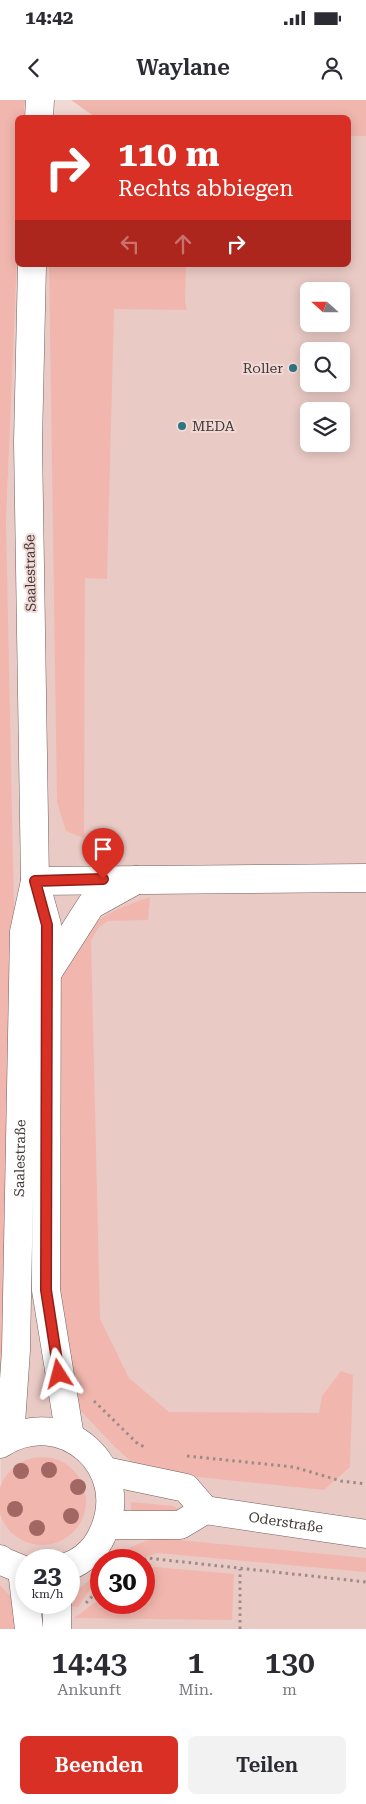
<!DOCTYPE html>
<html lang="de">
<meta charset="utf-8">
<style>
:root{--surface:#fff;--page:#f2f2f3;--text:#2b2b33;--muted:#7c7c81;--accent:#d93025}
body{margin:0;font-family:"Roboto Serif",serif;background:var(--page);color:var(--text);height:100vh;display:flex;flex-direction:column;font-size:19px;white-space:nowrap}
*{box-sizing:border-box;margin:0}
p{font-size:16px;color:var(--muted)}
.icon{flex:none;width:28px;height:28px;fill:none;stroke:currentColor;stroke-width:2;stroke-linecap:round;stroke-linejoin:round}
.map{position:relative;height:1529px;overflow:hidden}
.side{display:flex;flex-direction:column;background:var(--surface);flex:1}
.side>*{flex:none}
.banner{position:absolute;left:15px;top:15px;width:336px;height:152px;border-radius:8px;box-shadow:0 2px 12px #0003;background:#d93025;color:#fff;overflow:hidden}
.needle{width:32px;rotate:291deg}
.tools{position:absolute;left:300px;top:182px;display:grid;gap:10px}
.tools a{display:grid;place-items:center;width:50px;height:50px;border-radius:8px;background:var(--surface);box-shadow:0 2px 12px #0003;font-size:25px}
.speed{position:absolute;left:15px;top:1449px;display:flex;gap:10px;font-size:25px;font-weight:700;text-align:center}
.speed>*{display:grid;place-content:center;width:65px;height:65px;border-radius:50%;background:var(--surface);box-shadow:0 2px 12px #0003;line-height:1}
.speed small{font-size:12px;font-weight:400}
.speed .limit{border:8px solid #d22;background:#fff;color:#111}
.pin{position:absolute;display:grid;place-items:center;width:42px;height:42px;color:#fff;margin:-51px -21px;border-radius:50% 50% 50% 0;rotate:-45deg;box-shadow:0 0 5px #0007}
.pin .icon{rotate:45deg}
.me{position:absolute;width:55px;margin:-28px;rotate:351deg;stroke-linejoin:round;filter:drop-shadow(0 0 4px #0008)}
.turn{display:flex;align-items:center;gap:18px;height:105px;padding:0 20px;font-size:22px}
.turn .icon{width:65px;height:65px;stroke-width:2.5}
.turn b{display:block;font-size:35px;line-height:42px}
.lanes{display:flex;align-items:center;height:48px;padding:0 20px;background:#0003;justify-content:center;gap:25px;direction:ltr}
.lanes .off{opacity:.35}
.eta{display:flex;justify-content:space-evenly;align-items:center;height:85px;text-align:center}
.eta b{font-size:30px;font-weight:600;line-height:35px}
.primary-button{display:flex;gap:10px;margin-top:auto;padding:10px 20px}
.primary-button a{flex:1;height:58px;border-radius:8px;background:var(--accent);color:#fff;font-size:20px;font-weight:600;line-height:58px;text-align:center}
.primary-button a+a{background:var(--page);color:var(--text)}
.status{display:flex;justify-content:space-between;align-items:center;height:35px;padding:0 25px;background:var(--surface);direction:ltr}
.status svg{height:14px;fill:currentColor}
header{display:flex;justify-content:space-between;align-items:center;height:65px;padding:0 20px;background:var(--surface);font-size:22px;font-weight:600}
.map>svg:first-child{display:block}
</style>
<div class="status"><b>14:42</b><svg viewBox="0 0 49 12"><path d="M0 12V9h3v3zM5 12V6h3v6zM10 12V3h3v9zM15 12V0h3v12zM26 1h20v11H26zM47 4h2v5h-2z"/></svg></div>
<header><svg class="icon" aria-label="back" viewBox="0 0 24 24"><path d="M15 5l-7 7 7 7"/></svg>Waylane<svg class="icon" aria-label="person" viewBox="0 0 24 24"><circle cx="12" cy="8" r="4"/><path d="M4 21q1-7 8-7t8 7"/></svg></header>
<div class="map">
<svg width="366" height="1529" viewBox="0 0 366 1529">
<rect width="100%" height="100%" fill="#f1d9d5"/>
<path fill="#eacac5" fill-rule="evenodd" d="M349,36h17v1493h-346l-7,-30 -13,-14 6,-1062 11,-264 1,6h331zM309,191h32v33h-32zM309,251h32v33h-32zM309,311h32v33h-32zM26,1460h43v42h-43zM101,1460h43v42h-43z"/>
<path fill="#f1b7ae" d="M0,0h25l-1,17 -6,1 -1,141 -11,264 10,482 -12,359 -4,30z
M71,0h295v36h-17v-18l-254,-1z
M49,165h137l-1,37 2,8 -73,-1 -7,270 -22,-1 -1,260 -18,-7 -9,-29z
M150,797l-2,23 -40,1 -9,6 -8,13 9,379 29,59 40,34 150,1 3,-17 19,-25 12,4 -3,92 -26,23 -175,-18 -13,-6 -21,-19 -36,-38 -23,-93 4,-336c10,-18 23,-49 40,-61 15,-10 33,-16 50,-22z
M-2 1401a44 44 0 1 1 88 0a44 44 0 1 1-88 0Z
M131,1402l42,4 8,4 -50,9z
M158,1438l208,20v14l-208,-19 -23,7h-22c13,-13 28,-18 45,-22z
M155,1467l79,7 -2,46 -158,-2 27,-20v4h43v-30z
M101,1471v7l-7,6 -16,23 -7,-1 5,-15z
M0,1485l13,14 8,30h-21z"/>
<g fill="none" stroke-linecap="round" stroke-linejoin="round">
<defs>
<g id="minor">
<path d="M39,18l1,-18"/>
<path d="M35,781l331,-3"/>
<path d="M36,785l11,40 -1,365 24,147"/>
<path d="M48,872l43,-67 45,-25"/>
<path id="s1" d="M10,1338l6,-88 8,-418 11,-51 -7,-439 4,-177"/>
<path d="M0,1344c63,-41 135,24 102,91 -6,14 -19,26 -33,31"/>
<path d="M105,1371l81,17 19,22"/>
<path id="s2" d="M107,1425h73l25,-15 161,24"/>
<path d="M0,1459l4,3 22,9"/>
<path d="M22,1470l7,59"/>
<path d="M57,1529v-27"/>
</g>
</defs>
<use href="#minor" stroke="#735f5c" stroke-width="29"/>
<path stroke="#9c8b88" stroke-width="3" stroke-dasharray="2.5 4" stroke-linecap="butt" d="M94,1301l44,43 9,4
M187,1356l107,11 47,14 25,3
M144,1460l3,-2 219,24
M86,1503l15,-16
M240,1529v-60"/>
<use href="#minor" stroke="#fff" stroke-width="28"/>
</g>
<g fill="#a26663">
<circle cx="49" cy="1370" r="8"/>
<circle cx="21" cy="1371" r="8"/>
<circle cx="78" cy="1387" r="8"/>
<circle cx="15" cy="1409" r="8"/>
<circle cx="71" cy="1416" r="8"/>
<circle cx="37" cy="1428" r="8"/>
</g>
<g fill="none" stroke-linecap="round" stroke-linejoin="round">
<defs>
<path id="route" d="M59,1274l-13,-84 1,-365 -12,-44 68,-2"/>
</defs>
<use href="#route" stroke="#8d1f18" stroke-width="12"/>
<use href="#route" stroke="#d93025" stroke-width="9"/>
</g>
<g fill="#2e7680" stroke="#f1d9d5" stroke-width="2">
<circle cx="293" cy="268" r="5"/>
<circle cx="182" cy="326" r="5"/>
</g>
<g text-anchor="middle" stroke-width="4" stroke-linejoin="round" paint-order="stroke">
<g font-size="14" fill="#433938" stroke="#f1d9d5" text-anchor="end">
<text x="283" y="273">Roller</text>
<text x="192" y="331" text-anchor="start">MEDA</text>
</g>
<g font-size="14" fill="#433938" stroke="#f1d9d5">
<text transform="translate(30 473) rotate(-91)" y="5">Saalestraße</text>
<text dy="5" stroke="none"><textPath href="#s1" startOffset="280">Saalestraße</textPath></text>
<text dy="5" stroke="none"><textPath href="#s2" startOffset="184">Oderstraße</textPath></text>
</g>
</g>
</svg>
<div class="tools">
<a><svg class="needle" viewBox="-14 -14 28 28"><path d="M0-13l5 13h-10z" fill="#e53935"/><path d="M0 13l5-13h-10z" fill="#7c7c81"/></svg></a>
<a><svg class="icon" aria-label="search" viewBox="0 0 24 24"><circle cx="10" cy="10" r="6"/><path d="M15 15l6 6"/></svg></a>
<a><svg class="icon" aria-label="layers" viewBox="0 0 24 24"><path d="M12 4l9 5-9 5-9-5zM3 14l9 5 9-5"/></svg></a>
</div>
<div class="speed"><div>23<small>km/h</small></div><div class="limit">30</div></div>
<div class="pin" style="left:103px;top:779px;background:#d93025"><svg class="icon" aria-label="arrive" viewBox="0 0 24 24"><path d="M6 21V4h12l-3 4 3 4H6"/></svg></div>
<svg class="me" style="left:59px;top:1274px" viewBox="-20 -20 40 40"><path d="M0-17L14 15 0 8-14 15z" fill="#d93025" stroke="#fff" stroke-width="4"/></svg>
<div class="banner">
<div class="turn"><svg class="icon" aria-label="right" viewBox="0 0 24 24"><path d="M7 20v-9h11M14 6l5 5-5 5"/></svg><div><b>110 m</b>Rechts abbiegen</div></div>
<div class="lanes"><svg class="icon off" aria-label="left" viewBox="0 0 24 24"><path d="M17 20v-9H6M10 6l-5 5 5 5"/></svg><svg class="icon off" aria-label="ahead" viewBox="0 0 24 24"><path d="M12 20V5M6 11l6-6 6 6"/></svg><svg class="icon" aria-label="right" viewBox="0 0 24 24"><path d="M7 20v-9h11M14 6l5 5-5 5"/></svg></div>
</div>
</div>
<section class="side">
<div class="eta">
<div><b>14:43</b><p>Ankunft</p></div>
<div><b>1</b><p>Min.</p></div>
<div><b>130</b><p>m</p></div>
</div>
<div class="primary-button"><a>Beenden</a><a>Teilen</a></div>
</section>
